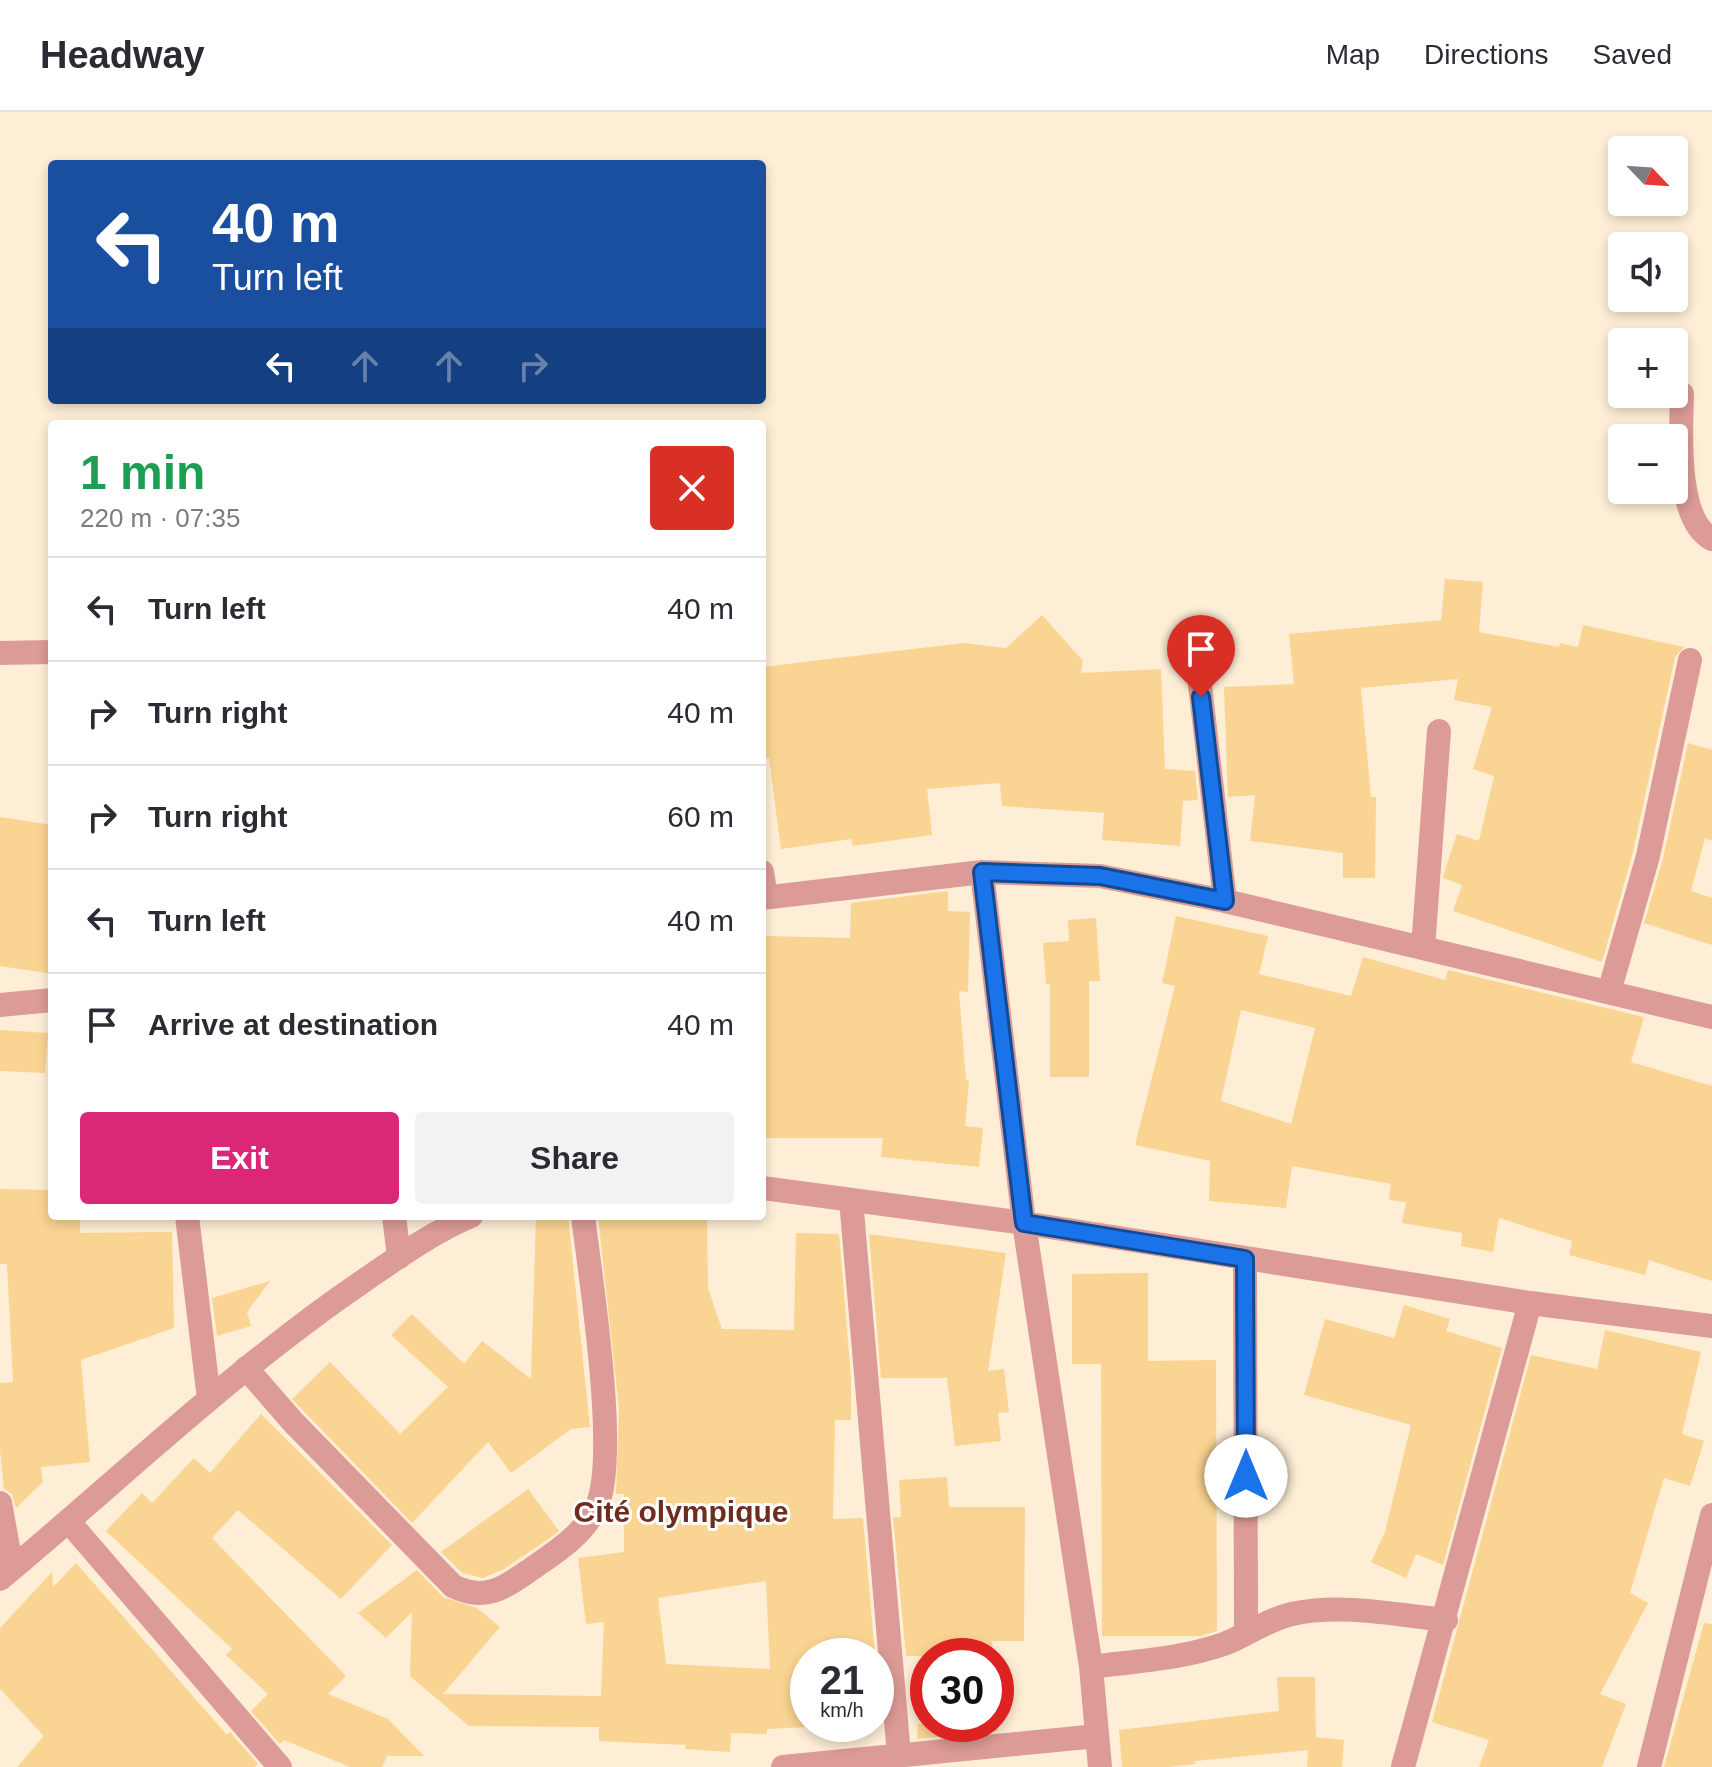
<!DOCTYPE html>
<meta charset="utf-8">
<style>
:root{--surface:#fff;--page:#f2f2f3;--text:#2b2b33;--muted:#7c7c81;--line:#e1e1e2;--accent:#db2777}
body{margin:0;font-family:Arial,sans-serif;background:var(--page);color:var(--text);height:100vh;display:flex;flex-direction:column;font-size:30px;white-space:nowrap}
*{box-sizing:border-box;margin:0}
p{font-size:26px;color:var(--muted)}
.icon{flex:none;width:44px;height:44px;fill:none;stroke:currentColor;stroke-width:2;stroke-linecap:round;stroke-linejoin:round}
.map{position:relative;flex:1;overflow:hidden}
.sheet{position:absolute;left:48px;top:308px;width:718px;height:800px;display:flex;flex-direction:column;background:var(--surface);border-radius:8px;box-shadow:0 4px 12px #0003}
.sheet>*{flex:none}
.hud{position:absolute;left:48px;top:48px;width:718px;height:244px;border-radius:8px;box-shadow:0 4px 12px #0003;background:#1a4fa0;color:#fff;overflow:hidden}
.needle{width:52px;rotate:115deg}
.controls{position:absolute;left:1608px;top:24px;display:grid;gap:16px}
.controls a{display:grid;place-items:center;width:80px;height:80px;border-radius:8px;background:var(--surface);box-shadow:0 4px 12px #0003;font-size:40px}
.speed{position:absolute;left:790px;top:1526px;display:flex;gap:16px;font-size:40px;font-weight:700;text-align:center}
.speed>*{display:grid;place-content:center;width:104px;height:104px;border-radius:50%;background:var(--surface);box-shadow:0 4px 12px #0003;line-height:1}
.speed small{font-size:20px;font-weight:400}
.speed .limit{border:12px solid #d22;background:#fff;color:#111}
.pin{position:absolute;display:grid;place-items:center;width:68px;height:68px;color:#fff;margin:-82px -34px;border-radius:50% 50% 50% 0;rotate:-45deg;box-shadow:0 0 8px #0007}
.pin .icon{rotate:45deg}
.me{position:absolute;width:88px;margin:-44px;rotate:0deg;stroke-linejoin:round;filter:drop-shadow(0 0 6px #0008)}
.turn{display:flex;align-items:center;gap:28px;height:168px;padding:0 32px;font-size:36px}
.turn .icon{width:104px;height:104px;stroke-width:2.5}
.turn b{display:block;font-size:56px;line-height:68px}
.lanes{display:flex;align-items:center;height:76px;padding:0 32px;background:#0003;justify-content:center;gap:40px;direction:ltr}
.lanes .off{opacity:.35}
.round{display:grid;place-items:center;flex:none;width:84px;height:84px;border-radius:8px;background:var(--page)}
.summary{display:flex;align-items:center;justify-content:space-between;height:136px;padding:0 32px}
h1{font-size:48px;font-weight:600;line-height:60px;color:#1e9e55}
.button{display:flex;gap:16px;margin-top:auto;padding:16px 32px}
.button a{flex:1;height:92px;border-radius:8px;background:var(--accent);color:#fff;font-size:32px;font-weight:600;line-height:92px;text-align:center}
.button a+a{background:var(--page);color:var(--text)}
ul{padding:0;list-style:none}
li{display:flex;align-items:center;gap:24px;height:104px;padding:0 32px;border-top:2px solid var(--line)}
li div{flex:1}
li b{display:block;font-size:30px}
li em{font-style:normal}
header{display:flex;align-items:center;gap:48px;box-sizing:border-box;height:112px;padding:0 40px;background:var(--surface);border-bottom:2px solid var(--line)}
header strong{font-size:38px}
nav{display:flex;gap:44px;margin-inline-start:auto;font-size:28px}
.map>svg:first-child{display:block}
</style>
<header>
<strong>Headway</strong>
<nav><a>Map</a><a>Directions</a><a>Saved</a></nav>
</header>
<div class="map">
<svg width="1712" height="1655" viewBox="0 0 1712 1655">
<rect width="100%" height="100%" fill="#fdeed5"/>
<path fill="#fad493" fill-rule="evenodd" d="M1445,467l38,3 -4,50 80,15 1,-4 18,4 5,-22 101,22 -9,10 -42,195 -31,110 -149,-51 9,-26 -19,-7 1,-5 13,-39 22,7 15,-65 -21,-7 19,-62 -38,-7 4,-21 -97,9 10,109h5l-1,81h-32v-25l-93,-12 5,-46 -27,2 -4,-110 70,-3 -5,-50 152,-14z
M1042,503l41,46 -2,12 80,-4 4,100 30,2 3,29 -15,1 -3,45 -78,-6 2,-27 -102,-7 -2,-23 -73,6 5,46 -80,11v-7l-71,10 -12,-91 -7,1v-92l201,-24 43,5z
M1688,631l24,7v91l-7,-3 -14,53 21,7v47l-68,-22 19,-64z
M0,705l52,8v149l-52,-8z
M948,779v20l22,1 -2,80 -9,-1 7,89 3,1 -4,45 18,2 -4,39 -98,-10 2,-19h-121l1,-202 87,2 1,-35z
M1176,804l92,20 -9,38 92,22 12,-39 82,23 3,-10 196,47 -13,45 81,24v195l-63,-21 -4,15 -76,-20 3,-14 -73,-23 -6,34 -32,-6 1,-13 -60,-10 4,-21 -17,-2 2,-16 -99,-18 -6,42 -77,-7 1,-40 -75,-16 40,-159 -13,-3zM1241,898l74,18 -24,96 -70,-23z
M1096,806l4,63h-11v96h-39v-93h-4l-3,-41 26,-2 -1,-21z
M0,918l48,3 -3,40 -45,-2z
M0,1077l52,1v26h28v17l92,-1 2,96 -93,32 9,102 -49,5 2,15 -27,26 -4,-14 -8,-5 -4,-40v-66l13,-1 -6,-118h-7z
M536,1104h32l22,211 -19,2 -60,44 -23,-31 -76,81 -120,-124 38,-37 70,72 48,-47 -57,-52 21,-21 52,50 18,-23 49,38z
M598,1104h109l1,72 14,41 72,1 2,-97 43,1 12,144v42h-16l-2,99 30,-1 12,138h-67v71l-41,2v5l-36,-1 -1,19 -45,-3 1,-4 -87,-4v-14l-130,-1 -59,-50 2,-64 -26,26 -28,-25 59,-43 26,27 34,11 23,19 -57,67 158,2 3,-74 -18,2 -8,-66 46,-6v-58h-8l3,-85zM766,1469l4,88 -104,-5 -8,-66z
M869,1122l137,19 -18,118 16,-2 5,43 -11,1 3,28 -46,5 -8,-68h-66z
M1148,1161v88l68,-1 1,271 -17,5h-98l-1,-272h-29v-90z
M270,1169l-23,31 4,14 -34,10 -5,-38z
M1404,1193l46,14 -4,12 56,17 -59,217 -27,-11 -10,24 -35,-16 14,-30 26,-107 -107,-30 21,-76 69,19z
M1605,1218l96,22 -19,82 22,7 -14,45 -26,-8 -34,115 18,10 -48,91 26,10 -24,63h-123l10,-27 -57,-18 99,-367 66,14z
M261,1302l131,131 -51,54 -103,-89 -26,28 134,138 -18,18 60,25 36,37h-37l-5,11h-32l-66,-27 -4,4 -29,-33 17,-17 -42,-39 6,-6 -126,-118 36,-38 10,10 42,-45 16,15z
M947,1365l2,30h76l-1,134h-32l1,15h-87l-13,-139h8l-2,-37z
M528,1377l31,42 -9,7 -46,31 -21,9 -21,-5 -21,-21z
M76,1451l151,172 3,-3 28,32 -3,3h-238l27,-31 -44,-47v-61l52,-56 1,15z
M1704,1511l8,1v143h-48z
M1277,1565h38l1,60 28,3 -2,27h-35l1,-17 -113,11v3l-26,3h-47l-3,-37 160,-19z
M918,1612h79l1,7 -81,8z"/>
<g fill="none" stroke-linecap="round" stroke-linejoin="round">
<path stroke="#dc9b97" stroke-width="24" d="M1682,282c-1,36 -7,126 30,145
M0,541l52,-1
M1198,556l27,233
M762,760l4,25
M982,760l42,351 67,444 9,100
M762,786l220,-26 118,4 125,25 487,116
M1423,836l16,-217
M1609,880l39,-136 42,-196
M0,893l52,-5
M762,1076l262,35 506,80 182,23
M851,1088l48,555
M187,1104l22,183
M394,1104l5,41
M1245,1147l1,373
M246,1256l47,54 160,164c32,16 51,2 77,-16 26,-18 52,-34 66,-62 24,-48 -6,-233 -13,-292
M0,1391l12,66
M69,1410l211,245
M0,1467c120,-100 233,-209 362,-297 35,-24 69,-49 109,-66
M1091,1555c45,-6 90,-8 133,-23 24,-9 42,-24 68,-30 48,-11 105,1 154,6
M783,1655l314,-31
M1403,1655l127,-464
M1649,1655l63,-252"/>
</g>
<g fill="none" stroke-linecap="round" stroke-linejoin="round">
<defs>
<path id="route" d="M1201,585l24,204 -125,-25 -118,-4 42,351 221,36 1,217"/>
</defs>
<use href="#route" stroke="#114b97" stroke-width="20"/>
<use href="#route" stroke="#1a73e8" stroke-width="14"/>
</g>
<g text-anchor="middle" stroke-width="6" stroke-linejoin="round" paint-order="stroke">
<g font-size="30" font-weight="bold" fill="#702c1f" stroke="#fff">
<text x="681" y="1410">Cité olympique</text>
</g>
</g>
</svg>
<div class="controls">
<a><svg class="needle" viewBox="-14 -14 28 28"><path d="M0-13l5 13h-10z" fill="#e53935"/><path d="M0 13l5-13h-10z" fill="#7c7c81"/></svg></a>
<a><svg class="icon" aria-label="sound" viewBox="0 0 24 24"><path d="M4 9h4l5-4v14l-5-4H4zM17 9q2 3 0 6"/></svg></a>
<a>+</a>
<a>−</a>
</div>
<div class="speed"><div>21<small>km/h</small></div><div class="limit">30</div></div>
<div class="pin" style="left:1201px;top:585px;background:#d93025"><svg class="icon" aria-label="arrive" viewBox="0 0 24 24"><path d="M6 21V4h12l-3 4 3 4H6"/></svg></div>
<svg class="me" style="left:1246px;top:1364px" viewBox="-20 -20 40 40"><circle r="19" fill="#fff"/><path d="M0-13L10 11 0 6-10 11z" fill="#1a73e8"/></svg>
<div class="hud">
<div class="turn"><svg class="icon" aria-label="left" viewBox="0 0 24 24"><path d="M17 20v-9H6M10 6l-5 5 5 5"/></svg><div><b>40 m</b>Turn left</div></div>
<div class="lanes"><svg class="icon" aria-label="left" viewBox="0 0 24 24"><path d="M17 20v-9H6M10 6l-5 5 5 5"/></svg><svg class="icon off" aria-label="ahead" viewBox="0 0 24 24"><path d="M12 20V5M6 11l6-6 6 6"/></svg><svg class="icon off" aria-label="ahead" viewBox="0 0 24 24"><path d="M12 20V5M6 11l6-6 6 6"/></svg><svg class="icon off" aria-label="right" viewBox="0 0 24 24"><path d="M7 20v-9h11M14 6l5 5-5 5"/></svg></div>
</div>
<section class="sheet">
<div class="summary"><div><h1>1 min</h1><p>220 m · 07:35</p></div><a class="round" style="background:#d93025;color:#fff"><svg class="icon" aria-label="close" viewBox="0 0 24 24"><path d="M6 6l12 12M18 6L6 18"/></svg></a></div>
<ul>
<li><svg class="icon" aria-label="left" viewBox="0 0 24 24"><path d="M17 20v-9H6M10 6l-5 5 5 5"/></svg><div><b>Turn left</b></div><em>40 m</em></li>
<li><svg class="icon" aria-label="right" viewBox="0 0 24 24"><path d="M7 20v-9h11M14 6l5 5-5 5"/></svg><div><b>Turn right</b></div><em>40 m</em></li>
<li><svg class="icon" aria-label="right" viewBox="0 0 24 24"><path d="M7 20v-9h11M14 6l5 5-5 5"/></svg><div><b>Turn right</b></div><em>60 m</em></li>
<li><svg class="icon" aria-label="left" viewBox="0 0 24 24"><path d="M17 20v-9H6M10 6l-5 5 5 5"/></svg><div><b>Turn left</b></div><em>40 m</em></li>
<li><svg class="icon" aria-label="arrive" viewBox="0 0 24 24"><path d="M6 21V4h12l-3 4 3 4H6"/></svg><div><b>Arrive at destination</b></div><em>40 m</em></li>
</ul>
<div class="button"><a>Exit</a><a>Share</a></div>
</section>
</div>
